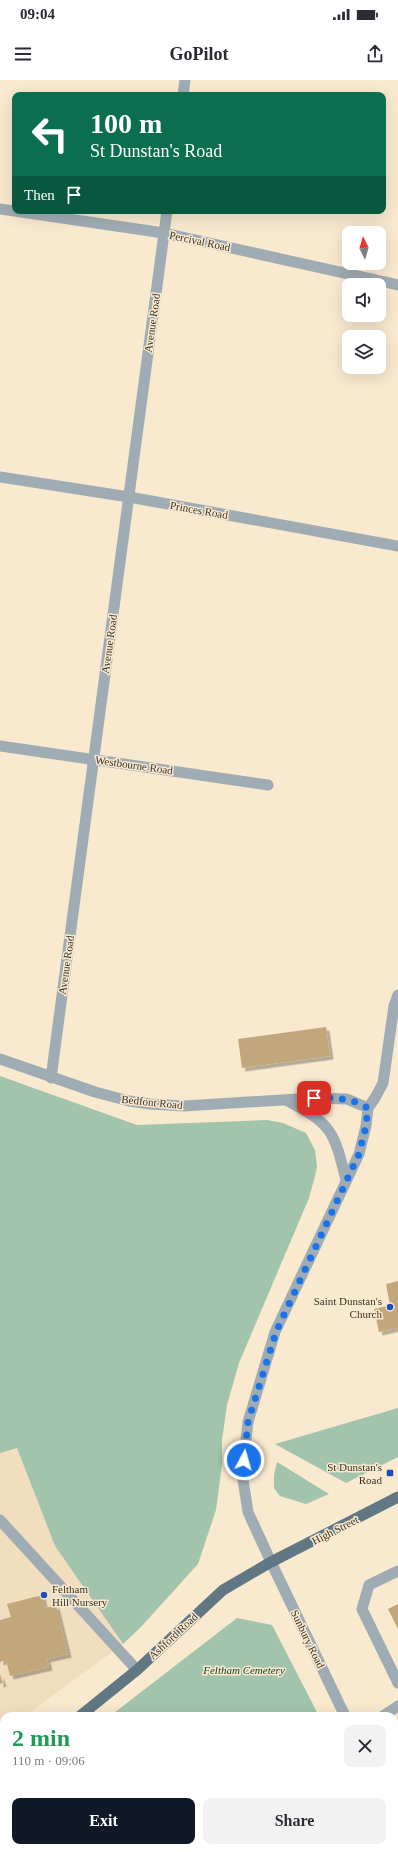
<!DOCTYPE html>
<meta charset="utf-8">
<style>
:root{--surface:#fff;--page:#f2f2f3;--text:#2b2b33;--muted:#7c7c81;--accent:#111827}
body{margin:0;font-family:"Times New Roman",serif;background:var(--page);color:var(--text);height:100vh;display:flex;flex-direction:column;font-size:15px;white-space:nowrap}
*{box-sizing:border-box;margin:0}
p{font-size:13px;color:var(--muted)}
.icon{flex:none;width:22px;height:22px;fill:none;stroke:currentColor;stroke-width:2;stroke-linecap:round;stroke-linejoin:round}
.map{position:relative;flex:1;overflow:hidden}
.sheet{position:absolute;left:0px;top:1632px;width:398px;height:140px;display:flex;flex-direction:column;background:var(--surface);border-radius:12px 12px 0 0;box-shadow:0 4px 16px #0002}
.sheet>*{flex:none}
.hud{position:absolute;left:12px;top:12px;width:374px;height:122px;border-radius:8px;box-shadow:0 4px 16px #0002;background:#0b6e4f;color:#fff;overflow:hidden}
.needle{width:26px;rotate:355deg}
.tools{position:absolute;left:342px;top:146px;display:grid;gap:8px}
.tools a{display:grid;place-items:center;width:44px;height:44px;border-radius:8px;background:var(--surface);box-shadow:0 4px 16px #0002;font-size:20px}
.pin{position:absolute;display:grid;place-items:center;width:34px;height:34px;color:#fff;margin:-17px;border-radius:8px;box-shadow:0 2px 6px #0006}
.me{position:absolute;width:44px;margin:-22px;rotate:6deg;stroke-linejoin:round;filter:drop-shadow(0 0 3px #0008)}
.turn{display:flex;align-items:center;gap:14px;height:84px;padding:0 12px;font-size:18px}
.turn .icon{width:52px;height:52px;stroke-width:2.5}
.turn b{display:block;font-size:28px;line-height:34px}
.then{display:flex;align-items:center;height:38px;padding:0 12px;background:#0003;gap:8px;font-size:15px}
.round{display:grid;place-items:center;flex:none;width:42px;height:42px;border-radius:8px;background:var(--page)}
.head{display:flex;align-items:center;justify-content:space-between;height:68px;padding:0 12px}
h1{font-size:24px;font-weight:700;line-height:30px;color:#1e9e55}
.cta{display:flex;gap:8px;margin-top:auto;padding:8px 12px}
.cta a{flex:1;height:46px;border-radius:8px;background:var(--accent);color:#fff;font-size:16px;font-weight:700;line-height:46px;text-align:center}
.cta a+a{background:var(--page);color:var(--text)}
.status{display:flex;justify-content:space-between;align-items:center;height:28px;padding:0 20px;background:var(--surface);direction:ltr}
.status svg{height:11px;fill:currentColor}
header{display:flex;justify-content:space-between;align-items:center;height:52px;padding:0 12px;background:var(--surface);font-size:18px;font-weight:700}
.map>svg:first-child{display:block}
</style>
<div class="status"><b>09:04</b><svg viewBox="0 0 49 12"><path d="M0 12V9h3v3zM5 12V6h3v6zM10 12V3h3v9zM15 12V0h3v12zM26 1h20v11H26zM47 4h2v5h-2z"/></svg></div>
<header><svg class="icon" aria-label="menu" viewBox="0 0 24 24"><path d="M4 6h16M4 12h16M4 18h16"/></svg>GoPilot<svg class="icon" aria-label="share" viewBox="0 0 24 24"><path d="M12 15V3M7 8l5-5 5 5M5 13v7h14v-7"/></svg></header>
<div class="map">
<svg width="398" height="1772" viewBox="0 0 398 1772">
<defs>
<filter id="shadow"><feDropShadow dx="3.5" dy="3.5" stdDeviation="0" flood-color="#0004"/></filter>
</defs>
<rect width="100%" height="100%" fill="#f8e9cf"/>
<path fill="#f1debe" d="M17,1368l38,98 68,98 -98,72h-21v15l-4,3v-281z"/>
<path fill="#a2c4ac" d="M0,996l137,49 130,-5 16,3 23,10 9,17 2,17 -3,13 -5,18 -70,165 -12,42 -5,35v25l-6,45 -18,54 -58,64 -17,16 -68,-98 -38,-98 -17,5z
M398,1328v49l-52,26 -71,-39z
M277,1382l52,32 -23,10 -26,-8 -6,-8v-13z
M237,1538l35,7 47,91h-209z
M4,1718v50h385l3,4h-392v-51z"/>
<path fill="#c2a77a" filter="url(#shadow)" d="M326,947l4,29 -88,12 -4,-29z
M398,1201v52l-2,-5 -17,4 -5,-23 16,-4 -4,-21z
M42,1515l3,13 11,-3 12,49 -21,5 2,8 -39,9 -4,-16 -6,2v-42l11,-3 -4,-13z
M398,1524v25l-10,-20z
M0,1594l3,9 -3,1z"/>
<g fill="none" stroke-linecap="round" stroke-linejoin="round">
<path stroke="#a0acb3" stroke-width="11" d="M0,1440l137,150
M398,1491l-29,14 -7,24 36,74
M383,1636l15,-10"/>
<path stroke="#a0acb3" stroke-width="11" d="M183,15l2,-15
M0,129l164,24 234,52
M0,397l129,20 269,49
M0,666l268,39
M0,979l95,33 34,9 21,3 34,2 130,-8 33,1 21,9
M51,998l116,-867
M286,1020c46,24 48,31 60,80
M271,1482l-23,-50 -6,-39 6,-51 27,-90 84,-178 7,-28 2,-18 7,-10 8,-15 11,-77 4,-11"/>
<path stroke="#a0acb3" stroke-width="11" d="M271,1482l74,154
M394,1730l4,8"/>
<path stroke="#617884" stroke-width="11" d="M80,1636l57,-46 86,-80 48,-28 127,-65
M0,1697l4,-3"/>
</g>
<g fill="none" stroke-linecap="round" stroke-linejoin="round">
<path stroke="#1a73e8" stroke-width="7" stroke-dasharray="0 12.6" d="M244,1380l4,-38 28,-90 83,-178 7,-28 2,-18c-19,-11 -33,-10 -54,-10"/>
</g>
<g fill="#214bb9" stroke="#f8e9cf" stroke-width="1.5">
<circle cx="390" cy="1227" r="4"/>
<rect x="386" y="1389" width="8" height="8" rx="2"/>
<circle cx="44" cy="1515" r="4"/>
</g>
<g text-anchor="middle" stroke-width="3" stroke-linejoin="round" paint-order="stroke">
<g font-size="11" fill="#393329" stroke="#f8e9cf">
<text transform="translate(200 161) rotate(12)" y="4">Percival Road</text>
<text transform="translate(152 243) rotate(-82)" y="4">Avenue Road</text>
<text transform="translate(199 430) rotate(10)" y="4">Princes Road</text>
<text transform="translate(109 564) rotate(-82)" y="4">Avenue Road</text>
<text transform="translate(134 685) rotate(8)" y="4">Westbourne Road</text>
<text transform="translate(66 885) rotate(-82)" y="4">Avenue Road</text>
<text transform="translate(152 1022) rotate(6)" y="4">Bedfont Road</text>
<text transform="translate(335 1450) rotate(-27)" y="4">High Street</text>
<text transform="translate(173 1556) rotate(-43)" y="4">Ashford Road</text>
<text transform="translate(308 1559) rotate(64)" y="4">Sunbury Road</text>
</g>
<g font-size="11" fill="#393329" stroke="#f8e9cf" text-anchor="end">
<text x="382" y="1225">Saint Dunstan's<tspan x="382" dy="13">Church</tspan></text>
<text x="382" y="1391">St Dunstan's<tspan x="382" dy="13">Road</tspan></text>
<text x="52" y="1513" text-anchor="start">Feltham<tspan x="52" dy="13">Hill Nursery</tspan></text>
</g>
<g font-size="11" font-style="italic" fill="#113822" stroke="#f8e9cf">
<text x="244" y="1594">Feltham Cemetery</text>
</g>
</g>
</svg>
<div class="tools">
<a><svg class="needle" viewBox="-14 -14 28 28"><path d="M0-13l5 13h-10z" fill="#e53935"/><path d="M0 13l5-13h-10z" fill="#7c7c81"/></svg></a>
<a><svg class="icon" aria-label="sound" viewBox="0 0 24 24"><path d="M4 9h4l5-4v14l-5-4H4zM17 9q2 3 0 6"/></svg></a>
<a><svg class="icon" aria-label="layers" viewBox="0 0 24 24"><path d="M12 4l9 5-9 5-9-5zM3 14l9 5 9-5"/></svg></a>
</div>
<div class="pin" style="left:314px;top:1018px;background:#d93025"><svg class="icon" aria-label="arrive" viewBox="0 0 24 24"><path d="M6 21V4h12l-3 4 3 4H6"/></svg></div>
<svg class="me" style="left:244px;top:1380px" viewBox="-20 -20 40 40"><circle r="17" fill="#1a73e8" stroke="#fff" stroke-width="3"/><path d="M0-11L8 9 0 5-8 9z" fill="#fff"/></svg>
<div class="hud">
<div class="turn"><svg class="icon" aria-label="left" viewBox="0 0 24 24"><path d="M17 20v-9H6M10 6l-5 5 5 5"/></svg><div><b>100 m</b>St Dunstan's Road</div></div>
<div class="then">Then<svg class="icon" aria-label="arrive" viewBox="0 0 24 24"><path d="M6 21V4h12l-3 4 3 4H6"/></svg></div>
</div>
<section class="sheet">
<div class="head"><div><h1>2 min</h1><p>110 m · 09:06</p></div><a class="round"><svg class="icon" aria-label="close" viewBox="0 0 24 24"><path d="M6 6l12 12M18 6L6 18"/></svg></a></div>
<div class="cta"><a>Exit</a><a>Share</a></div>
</section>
</div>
